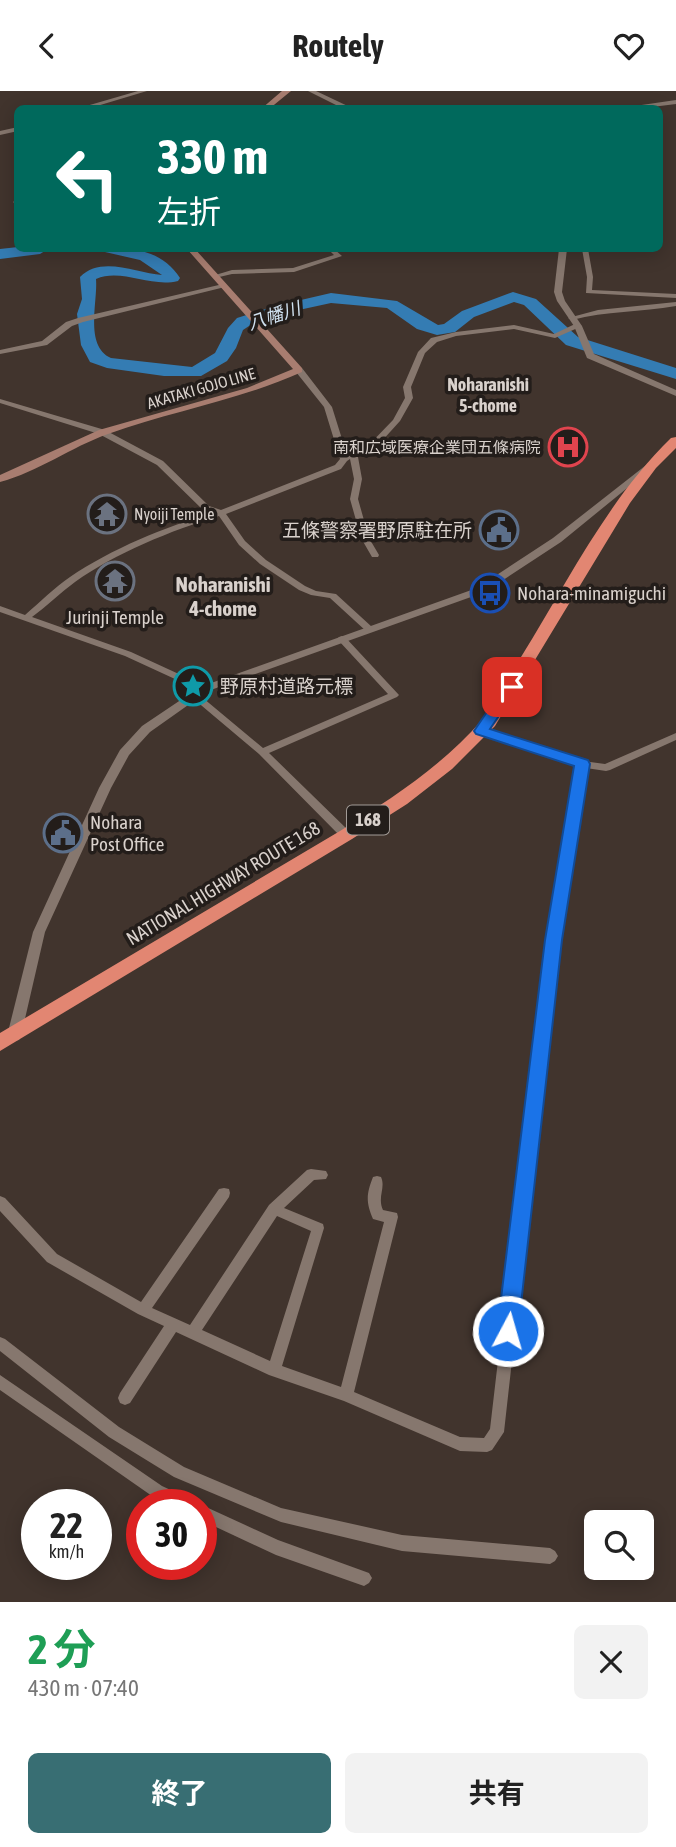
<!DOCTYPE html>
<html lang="ja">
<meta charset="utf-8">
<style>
:root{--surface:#fff;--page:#f2f2f2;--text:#222;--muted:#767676;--accent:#386e73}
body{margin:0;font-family:"Asap Condensed","Noto Sans JP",sans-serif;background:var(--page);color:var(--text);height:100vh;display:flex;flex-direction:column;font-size:26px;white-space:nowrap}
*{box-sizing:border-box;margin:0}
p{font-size:23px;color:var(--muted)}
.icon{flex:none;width:38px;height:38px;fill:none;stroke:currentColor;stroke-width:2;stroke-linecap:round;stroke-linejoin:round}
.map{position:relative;height:1511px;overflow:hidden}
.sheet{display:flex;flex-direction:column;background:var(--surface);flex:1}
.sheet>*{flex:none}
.banner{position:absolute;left:14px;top:14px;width:649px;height:147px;border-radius:10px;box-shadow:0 4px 18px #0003;background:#00695c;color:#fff;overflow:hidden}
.buttons{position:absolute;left:584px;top:1419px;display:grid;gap:14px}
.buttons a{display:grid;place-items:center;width:70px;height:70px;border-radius:10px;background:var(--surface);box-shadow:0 4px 18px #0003;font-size:35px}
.speed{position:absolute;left:21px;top:1398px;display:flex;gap:14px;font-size:35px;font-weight:700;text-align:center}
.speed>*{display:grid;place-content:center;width:91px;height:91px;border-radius:50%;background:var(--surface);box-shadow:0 4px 18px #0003;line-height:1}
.speed small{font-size:18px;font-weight:400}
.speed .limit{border:10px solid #d22;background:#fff;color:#111}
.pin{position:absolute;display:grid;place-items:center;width:60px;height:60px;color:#fff;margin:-30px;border-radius:14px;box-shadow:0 4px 10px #0006}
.me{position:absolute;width:77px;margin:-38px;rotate:6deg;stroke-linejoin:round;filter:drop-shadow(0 0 5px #0008)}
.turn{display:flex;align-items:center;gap:24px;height:147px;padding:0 28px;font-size:32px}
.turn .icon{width:91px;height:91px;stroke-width:2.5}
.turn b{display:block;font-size:49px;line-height:60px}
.round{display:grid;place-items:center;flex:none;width:74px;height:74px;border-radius:10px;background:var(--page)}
.overview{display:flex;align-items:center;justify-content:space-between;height:119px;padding:0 28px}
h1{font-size:42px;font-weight:700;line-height:52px;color:#1e9e55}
.primary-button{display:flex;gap:14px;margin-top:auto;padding:14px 28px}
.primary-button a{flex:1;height:80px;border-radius:10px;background:var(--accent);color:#fff;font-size:28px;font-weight:700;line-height:80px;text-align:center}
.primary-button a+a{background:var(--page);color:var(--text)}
header{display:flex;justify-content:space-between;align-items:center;height:91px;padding:0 28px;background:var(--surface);font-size:32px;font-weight:700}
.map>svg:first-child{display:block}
</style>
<header><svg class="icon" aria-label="back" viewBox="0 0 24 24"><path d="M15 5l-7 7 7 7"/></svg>Routely<svg class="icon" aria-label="heart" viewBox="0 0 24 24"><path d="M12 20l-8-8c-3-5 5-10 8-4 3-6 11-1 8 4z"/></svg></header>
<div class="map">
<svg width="676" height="1511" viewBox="0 0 676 1511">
<rect width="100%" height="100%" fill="#41342d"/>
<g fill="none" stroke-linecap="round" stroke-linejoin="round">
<path fill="#347cb3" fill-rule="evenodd" d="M18,156v2h30l-8,5 -40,5v-10z
M102,158c30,-3 61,2 78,29l-2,3c-28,7 -56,-13 -82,-2 2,23 -12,67 15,79l81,9 23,-14 13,-25 9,-10 38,-12 56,-13 66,8 41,24 6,-1 18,-13 51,-19 23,7 42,38 98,31v11l-110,-34 -42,-40 -10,-3 -40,15 -19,15 -18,3 -20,-6 -30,-21 -56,-5 -46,10 -36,13 -6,4 -7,18 -9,13 -26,15h-37l-57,-8 -17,-6 -9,-17 -4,-31 5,-15 -2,-22c21,-22 57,-4 82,-2l-22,-15 -35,-8z"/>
<path fill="#86776e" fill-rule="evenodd" d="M138,0h9l-60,18h-11z
M676,9v4l-40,5h-22z
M442,14l7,4 -9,-1 -1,-1z
M535,16h30l3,2h-36z
M18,36v4l-18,4v-4z
M16,109h2v6l-5,-4z
M328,158h6l8,7 -48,16 -62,2 -17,4 -3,-2 20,-6 61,-2 41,-13z
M582,158h6l5,28 -1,13 84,4v4l-90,-5 1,-16z
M223,193l3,2 -1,1 -142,35 -11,4 -25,19 -47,9v-4l42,-9 24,-19 12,-4z
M676,211v4c-35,6 -70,5 -104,14l-4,-2 30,-8z
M575,233l7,2 -27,12 -41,-9 -58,7 -19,6 -12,11 -14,34 2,11 -13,23 -29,32 -13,4 4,22 -4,20 11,39 10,17 -1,2h-6l-11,-19 -11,-39 4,-20 -4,-20 -3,2 -6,8 -115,45 19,27 21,19 39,26 11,5 20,3 36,33 2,2 -2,2h-6l-36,-33 -19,-3 -12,-5 -39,-26 -21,-19 -20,-29c-47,14 -105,38 -144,66 -15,11 -28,24 -43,35l99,35 76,35 2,2 -2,2h-6l-76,-35 -125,-44v-6l25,9c15,-13 29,-27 45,-38 41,-28 95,-50 142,-64l-9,-3 -46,-45 -58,-31 -99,-31v-4l105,31 58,31 46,45 12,4 114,-45 5,-6 -16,-52 -28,-35v-4h6l30,39 15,48 18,-6 28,-29 12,-22 -2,-11 15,-35 13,-14 25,-6 58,-7 40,9z
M342,545l3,1 54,58 -2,2 -128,56 81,79 1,3 -1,3h-8l-83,-84 -70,-59 5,-3 3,1 66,55 125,-54 -49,-53 -2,-2 2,-2z
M481,637l102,33 22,3 71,-31v7l-66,30 -4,1 -20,-3 -27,172 -55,492 -12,18 -5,2 -27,-1 -116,-50 -75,-26 -93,-43 -46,71 -5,2 -5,-2 -2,-5 2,-5 44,-67 -26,-12 -91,-52 -47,-51v-15l5,2 52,56 84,48 78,-113 5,-1 5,1 1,4 -1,4 -77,111 38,17 79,-120 38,-35 4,-1 15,2 2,4 -2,4 -12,1 -30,28 39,16 1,4 -42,138 59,21 43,-165 -11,-3c-7,-17 -7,-24 0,-42l4,-1 4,1c5,11 -4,20 2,33l14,3 1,4 -44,175 106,45 24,1 6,-9 57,-489 30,-174 -99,-33 -2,-2 2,-2zM277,1125l34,15 -41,130 -68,-31z
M0,1246l5,2 114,88 65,40 97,41 121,27 148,13 5,3 3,5 -3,5 -5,3 -148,-13 -121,-29 -107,-45 -65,-40 -109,-86z
M0,1284l162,111 30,14 2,5h-23l-19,-9 -152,-106z
M200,1414h1l5,2 72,33 91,33 3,5 -3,5 -5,3 -88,-31 -75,-35z"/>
<path fill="#86776e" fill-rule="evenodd" d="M308,0h8l38,18h-10z
M559,158h8l-5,43 3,9 17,25 12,28 82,36v6l-89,-38 -13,-32 -17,-25 -3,-9z
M650,371l5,3 -2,2 -92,75 -76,50 -277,99 -58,41 -21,23 -18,33 -66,144 -24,104 -2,4 -5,1 -5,-1 -2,-4 26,-104 66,-144 21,-38 22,-24 58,-39 277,-99 76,-50z"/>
<path fill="#a87d70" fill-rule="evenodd" d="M282,0h9l-22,18h-8z
M187,158h8l107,119v4c-62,28 -130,39 -194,62 -37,13 -70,38 -108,48v-7l99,-45 148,-42 46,-19z"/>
<path fill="#e28672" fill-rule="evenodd" d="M676,346v11l-20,20 -26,35 -135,223 -43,43 -45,35 -55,35 -352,212v-18l340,-202c51,-32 102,-65 142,-111 15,-18 27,-43 39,-63 46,-74 87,-158 150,-219z"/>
</g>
<path fill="#1a73e8" stroke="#114b97" stroke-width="2" d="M512,591l7,5 -29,42 98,31 2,4 -28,176 -44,391 -3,7 -7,3 -8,-3 -3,-7 48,-391 29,-174 -98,-32 -2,-3 2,-3 30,-44z"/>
<defs>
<symbol id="hospital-ring" viewBox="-11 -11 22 22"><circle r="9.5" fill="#231d1a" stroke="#e0444e" stroke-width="1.5"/><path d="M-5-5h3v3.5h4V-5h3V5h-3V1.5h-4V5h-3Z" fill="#e0444e"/></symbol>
<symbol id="temple-ring" viewBox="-11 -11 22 22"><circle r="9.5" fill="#231d1a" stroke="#6b7280" stroke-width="1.5"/><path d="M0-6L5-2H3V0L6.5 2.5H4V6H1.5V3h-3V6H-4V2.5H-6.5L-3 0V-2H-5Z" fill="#6b7280"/></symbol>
<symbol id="civic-ring" viewBox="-11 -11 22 22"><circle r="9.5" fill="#231d1a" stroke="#5c6f8a" stroke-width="1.5"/><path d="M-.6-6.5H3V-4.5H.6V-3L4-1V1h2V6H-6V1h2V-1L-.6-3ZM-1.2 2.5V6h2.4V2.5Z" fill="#5c6f8a"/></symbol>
<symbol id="bus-ring" viewBox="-11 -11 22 22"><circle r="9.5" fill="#231d1a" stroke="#1a4fb4" stroke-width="1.5"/><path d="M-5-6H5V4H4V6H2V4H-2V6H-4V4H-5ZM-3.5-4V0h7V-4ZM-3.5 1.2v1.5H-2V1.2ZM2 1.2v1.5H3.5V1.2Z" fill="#1a4fb4"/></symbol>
<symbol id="sight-ring" viewBox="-11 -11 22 22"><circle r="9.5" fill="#231d1a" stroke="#0f9aa8" stroke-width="1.5"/><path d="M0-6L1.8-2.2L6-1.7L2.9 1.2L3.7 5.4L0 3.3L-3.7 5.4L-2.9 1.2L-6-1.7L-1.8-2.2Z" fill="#0f9aa8"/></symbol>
</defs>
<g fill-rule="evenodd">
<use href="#hospital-ring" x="546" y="334" width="44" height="44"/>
<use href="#temple-ring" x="85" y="401" width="44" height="44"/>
<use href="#civic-ring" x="477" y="417" width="44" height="44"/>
<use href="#temple-ring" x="93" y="468" width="44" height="44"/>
<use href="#bus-ring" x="468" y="480" width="44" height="44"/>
<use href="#sight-ring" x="171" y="573" width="44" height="44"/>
<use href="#civic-ring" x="41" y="720" width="44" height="44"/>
</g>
<g text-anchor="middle" stroke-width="7" stroke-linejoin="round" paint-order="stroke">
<g font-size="16" fill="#d9d1cc" stroke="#231d1a">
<text transform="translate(201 297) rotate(-16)" y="6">AKATAKI GOJO LINE</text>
</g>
<g font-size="16" fill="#d9d1cc" stroke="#231d1a" text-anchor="end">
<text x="541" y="362">南和広域医療企業団五條病院</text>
<text x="134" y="429" text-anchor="start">Nyoiji Temple</text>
</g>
<g font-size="18" font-style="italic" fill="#d0e1f0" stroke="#231d1a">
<text transform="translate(274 225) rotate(-18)" y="6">八幡川</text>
</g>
<g font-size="18" font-weight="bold" fill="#d9d1cc" stroke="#231d1a">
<text x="488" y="300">Noharanishi<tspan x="488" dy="21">5-chome</tspan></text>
</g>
<rect fill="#231d1a" stroke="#a29b97" stroke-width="2" x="347" y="714.5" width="42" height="29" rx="5"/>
<g font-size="18" font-weight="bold" fill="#d9d1cc">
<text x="368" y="735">168</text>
</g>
<g font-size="19" fill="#d9d1cc" stroke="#231d1a" text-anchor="start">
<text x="472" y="446" text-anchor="end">五條警察署野原駐在所</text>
<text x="517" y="509">Nohara-minamiguchi</text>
<text x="115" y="533" text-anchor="middle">Jurinji Temple</text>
<text x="220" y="602">野原村道路元標</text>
<text x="90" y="738">Nohara<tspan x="90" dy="22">Post Office</tspan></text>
</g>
<g font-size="19" fill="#d9d1cc" stroke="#231d1a">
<text transform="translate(223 792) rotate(-31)" y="7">NATIONAL HIGHWAY ROUTE 168</text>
</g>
<g font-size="21" font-weight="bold" fill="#d9d1cc" stroke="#231d1a">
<text x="223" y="501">Noharanishi<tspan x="223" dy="24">4-chome</tspan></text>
</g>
</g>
</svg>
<div class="buttons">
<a><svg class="icon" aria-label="search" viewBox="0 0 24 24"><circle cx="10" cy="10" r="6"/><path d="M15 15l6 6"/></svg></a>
</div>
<div class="speed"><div>22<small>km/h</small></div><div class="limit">30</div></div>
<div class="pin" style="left:512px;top:596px;background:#d93025"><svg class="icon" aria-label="arrive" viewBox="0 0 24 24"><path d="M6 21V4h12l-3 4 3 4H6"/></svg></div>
<svg class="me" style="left:508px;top:1240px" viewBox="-20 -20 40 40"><circle r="17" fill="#1a73e8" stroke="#fff" stroke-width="3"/><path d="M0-11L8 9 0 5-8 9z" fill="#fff"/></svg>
<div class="banner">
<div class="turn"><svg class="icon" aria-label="left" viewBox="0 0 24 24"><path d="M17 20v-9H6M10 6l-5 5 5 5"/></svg><div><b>330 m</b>左折</div></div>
</div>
</div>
<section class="sheet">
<div class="overview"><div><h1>2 分</h1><p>430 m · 07:40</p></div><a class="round"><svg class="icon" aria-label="close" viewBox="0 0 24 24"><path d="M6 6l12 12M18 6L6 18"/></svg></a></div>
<div class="primary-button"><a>終了</a><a>共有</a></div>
</section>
